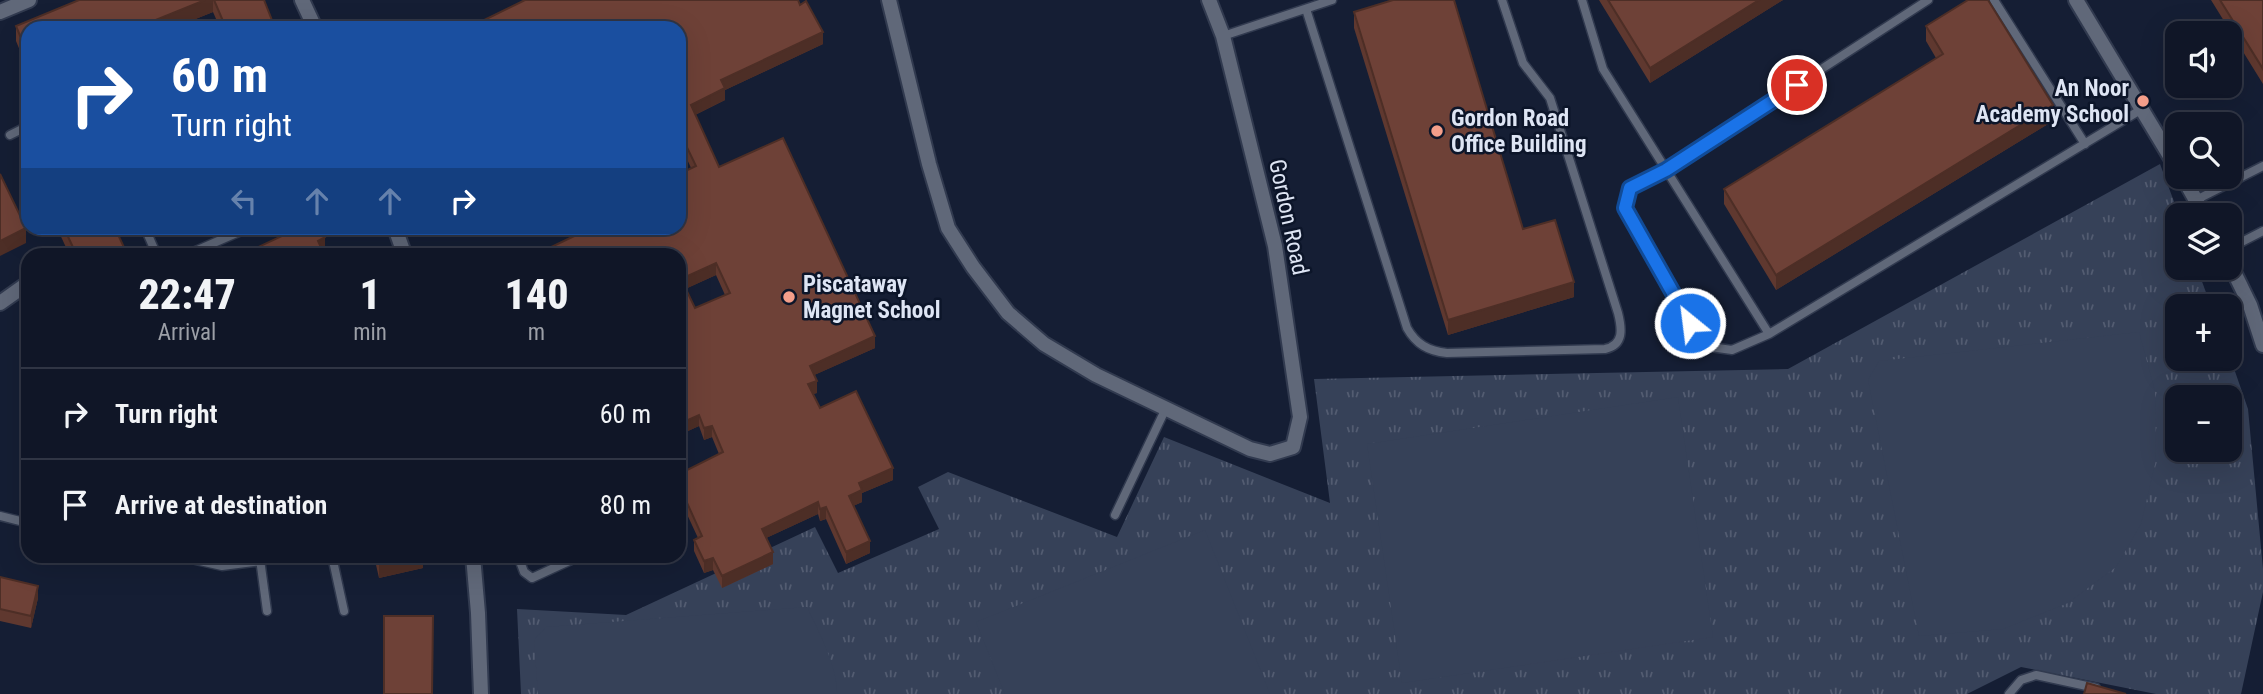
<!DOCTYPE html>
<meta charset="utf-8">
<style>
:root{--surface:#101627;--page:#191f2f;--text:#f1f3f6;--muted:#9c9fa7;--line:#303544}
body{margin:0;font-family:"Roboto Condensed",sans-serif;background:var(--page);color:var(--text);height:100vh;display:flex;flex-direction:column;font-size:26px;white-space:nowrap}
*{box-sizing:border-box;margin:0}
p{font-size:23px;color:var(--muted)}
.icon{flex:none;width:38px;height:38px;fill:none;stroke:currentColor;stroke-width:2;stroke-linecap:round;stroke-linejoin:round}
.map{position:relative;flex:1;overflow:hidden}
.side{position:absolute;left:21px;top:248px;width:665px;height:315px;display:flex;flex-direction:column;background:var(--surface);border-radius:21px;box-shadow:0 7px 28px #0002,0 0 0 2px var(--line)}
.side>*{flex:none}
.hud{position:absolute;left:21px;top:21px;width:665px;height:214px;border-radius:21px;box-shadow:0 7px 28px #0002,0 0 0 2px var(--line);background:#1a4fa0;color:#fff;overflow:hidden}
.tools{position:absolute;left:2165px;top:21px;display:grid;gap:14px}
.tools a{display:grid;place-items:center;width:77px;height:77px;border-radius:14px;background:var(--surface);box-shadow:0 7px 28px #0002,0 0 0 2px var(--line);font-size:35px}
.pin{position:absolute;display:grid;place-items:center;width:60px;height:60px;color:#fff;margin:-30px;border:4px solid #fff;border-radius:50%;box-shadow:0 2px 7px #0007}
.me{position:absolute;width:77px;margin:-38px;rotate:331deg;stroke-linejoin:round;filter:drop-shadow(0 0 5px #0008)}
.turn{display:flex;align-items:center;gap:24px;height:147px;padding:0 35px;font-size:32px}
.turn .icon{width:91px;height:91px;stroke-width:2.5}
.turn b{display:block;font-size:49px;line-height:60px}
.lanes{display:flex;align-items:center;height:66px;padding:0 35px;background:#0003;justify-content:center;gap:35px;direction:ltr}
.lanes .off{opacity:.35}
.eta{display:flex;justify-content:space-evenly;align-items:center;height:119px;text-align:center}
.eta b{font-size:42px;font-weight:800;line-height:49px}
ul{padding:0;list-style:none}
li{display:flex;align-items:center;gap:21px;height:91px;padding:0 35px;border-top:2px solid var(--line)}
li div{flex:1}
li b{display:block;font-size:26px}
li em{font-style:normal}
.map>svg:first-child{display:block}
</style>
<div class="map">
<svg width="2263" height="694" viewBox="0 0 2263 694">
<defs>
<pattern id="grass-tufts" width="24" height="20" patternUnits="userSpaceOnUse" patternTransform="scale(1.75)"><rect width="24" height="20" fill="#364158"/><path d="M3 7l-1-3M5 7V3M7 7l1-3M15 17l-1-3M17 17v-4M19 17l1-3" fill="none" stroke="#535c71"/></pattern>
</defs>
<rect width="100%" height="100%" fill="#151e34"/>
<path fill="url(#grass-tufts)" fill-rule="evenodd" d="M2160,164l19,51 -2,53h20l14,38h-34v53h53v-2l18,52 15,160v23l-22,102h-85l-135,-27 -54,27h-1446l-4,-85 109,6 189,-88 23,46 101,-44 -21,-42 30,-15 169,65 47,-100 166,66 -16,-124 474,-10zM2177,397h53v53h-53z"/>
<path fill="#364158" d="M2139,332l16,59 1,69 -15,64 -25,43 -48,36 -65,26 -84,7 -51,-256 11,-19z
M1678,397l35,240 -311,46 -35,-239z
M1205,530l65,164h-265l-29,-72z
M807,607c11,23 31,61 30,87h-299l-4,-54 12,-13z"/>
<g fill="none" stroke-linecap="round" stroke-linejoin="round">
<defs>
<path id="service" d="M1582,0l21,69 166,265 373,-225
M1994,0l91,144
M1306,9l101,319c9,16 21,23 40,25l158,-4c19,-4 17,-20 13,-36l-68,-215 -27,-35 -21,-63
M1223,36l109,-36
M10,135l18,-9
M2196,200l67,-34
M145,228l10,23 14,5
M2230,248l33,-17
M184,256l64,-28
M1769,334l-37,16 -29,-4 -78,-138 5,-20 36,-18 262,-170
M1115,515l51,-107
M0,516l28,7
M178,556l44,10 39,-5
M332,556l12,55
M518,556l6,16 8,6 48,-22
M260,559l7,52
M2009,694l12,-14 15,-5 60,13"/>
<path id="minor" d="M889,0l40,164 19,64 25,39 35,46 36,31 52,31 154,74 20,5 23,-7 7,-30 -25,-171 -52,-210 -14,-36
M2076,0l101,168
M0,12l29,-12
M2183,177l21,38
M2230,264l20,41 13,40
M0,303l24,-17"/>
<path id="tertiary" d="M302,0l13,28
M395,228l10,28
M473,556l5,57 3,81"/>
</defs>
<use href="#service" stroke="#313a4f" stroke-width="11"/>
<use href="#minor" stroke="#313a4f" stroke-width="18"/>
<use href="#tertiary" stroke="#313a4f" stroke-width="18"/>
<use href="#service" stroke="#606879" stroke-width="8"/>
<use href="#minor" stroke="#606879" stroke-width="14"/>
<use href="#tertiary" stroke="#606879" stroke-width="14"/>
</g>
<path fill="#5f382f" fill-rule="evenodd" d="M79,0h185l11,28h-55l-7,-16 -40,16h-145v42l-12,-29v-15z
M1599,0h184l-133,83z
M2211,0h52v84z
M1354,12l169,217 51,68 -126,38 -94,-307z
M1926,26l127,95 -277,169 -52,-86v-15l212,-131 -10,-17z
M679,28l144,16 -98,46v10l-30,15 24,52 156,181 -61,27 3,18 -4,1 7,14 73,72 -31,13v9l-9,4 17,47 -24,11 -20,-45 -6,2 -2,-7 -52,24 7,26 -51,24 -9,-18 -9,3 -10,-22v-11l4,-2 -19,-41v-23l40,-20 -7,-17 -8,3 -5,-14 -20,9v-179h-132v-7l132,-21 12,-60 -9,-20zM716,275l9,20 -30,13 -10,-19z
M57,228h58l13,28h-58z
M374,556h49v12l-44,10z
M0,577l38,21 -7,30 -31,-7z"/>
<path fill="#4d2e26" d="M205,0h8v12l-40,16h-37z
M1759,0h24l-133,83v-15z
M823,32v12l-98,46v10l-34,17v-12l30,-25z
M2053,105v16l-277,169v-15z
M682,137v11l-3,2v-12z
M26,228v15l-26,13v-15z
M325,237v15l-7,4v-15z
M716,263v12l-35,16v-12z
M1574,282v15l-126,38v-15z
M875,336v12l-65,29v-11z
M817,381v12l-9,2v-11z
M699,415v11l-20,9v-11z
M712,426v11l-8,3v-12z
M893,468v12l-31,13v9l-13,6v-12l10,-13z
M818,502v12l-56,26v-11z
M826,507v12l-6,2v-12z
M870,541v12l-24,11v-12z
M773,552v12l-51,24v-12z
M407,556h16v12l-44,10v-15z
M713,558v12l-9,3v-12z
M38,586v12l-7,30v-12z"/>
<path fill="#6e4137" stroke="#4d2e26" stroke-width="2" fill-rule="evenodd" d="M79,0h126l-69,28h-108v27l-12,-29z
M214,0h50l11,28h-49z
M525,0h273l2,5 6,-4 17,31 -102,48 4,8 -34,17 28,62 64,-29 92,198 -65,30 7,15 -9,3 12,24 36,-17 37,77 -34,15 3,7 -13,6 21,45 -24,11 -20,-45 -6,2 -2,-7 -56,27 11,23 -51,24 -9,-18 -9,3 -10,-21 8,-4 -23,-51v-11l44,-22 -11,-26 -8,2 -5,-13 -20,9v-168h-129l-3,-7 44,-21h88v-54l17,-8 -14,-29 -3,1v-110h-211zM716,263l14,30 -35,15 -14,-29z
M1393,0h61l69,229 32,-9 19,62 -126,38 -94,-308z
M1608,0h151l-109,68z
M1968,0h20l65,105 -277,170 -52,-86 219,-135 -17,-28z
M2220,0h43v69z
M0,174l26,54 -26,13z
M64,228h51l13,28h-51z
M299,228h22l4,9 -7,4 7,15h-86z
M377,556h30l-28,7z
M0,577l38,9 -7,30 -31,-7z
M384,616h49l-1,78h-48z
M2087,683l39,11h-42z"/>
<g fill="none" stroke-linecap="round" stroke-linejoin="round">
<defs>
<path id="route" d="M1690,323l-65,-115 5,-20 36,-18 131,-85"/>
</defs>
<use href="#route" stroke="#114b97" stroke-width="18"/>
<use href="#route" stroke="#1a73e8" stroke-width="12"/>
</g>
<g fill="#f49e8a" stroke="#0c1529" stroke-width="2.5">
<circle cx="2143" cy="101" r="7"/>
<circle cx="1437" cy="131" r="7"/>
<circle cx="789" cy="297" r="7"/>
</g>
<g text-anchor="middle" stroke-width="5" stroke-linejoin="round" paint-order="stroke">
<g font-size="23" font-weight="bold" fill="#dee5f4" stroke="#0c1529" text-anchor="start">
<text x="2129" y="96" text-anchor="end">An Noor<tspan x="2129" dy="26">Academy School</tspan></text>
<text x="1451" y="126">Gordon Road<tspan x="1451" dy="26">Office Building</tspan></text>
<text x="803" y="292">Piscataway<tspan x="803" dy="26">Magnet School</tspan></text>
</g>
<g font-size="23" fill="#dee5f4" stroke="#0c1529">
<text transform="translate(1289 217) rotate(78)" y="8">Gordon Road</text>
</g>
</g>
</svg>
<div class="tools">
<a><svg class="icon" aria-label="sound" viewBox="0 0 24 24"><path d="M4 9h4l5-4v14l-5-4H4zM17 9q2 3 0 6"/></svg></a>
<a><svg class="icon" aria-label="search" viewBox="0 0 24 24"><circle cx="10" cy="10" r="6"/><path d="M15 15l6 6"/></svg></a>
<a><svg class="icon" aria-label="layers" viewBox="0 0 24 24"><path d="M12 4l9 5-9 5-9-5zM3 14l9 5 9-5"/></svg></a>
<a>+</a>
<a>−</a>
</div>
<div class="pin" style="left:1797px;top:85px;background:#d93025"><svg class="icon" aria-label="arrive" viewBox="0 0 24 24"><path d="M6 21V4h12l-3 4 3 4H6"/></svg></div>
<svg class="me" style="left:1690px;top:323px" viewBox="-20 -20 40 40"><circle r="17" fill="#1a73e8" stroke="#fff" stroke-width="3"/><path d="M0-11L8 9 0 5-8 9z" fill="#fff"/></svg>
<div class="hud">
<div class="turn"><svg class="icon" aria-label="right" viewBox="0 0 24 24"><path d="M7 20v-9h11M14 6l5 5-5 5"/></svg><div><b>60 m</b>Turn right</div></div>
<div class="lanes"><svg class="icon off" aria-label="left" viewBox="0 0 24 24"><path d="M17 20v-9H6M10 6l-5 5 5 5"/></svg><svg class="icon off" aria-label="ahead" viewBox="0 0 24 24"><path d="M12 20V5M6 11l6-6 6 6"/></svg><svg class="icon off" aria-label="ahead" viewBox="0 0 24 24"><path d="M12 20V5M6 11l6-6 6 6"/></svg><svg class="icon" aria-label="right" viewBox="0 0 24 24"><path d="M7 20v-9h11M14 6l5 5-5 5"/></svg></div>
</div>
<section class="side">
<div class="eta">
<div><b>22:47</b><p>Arrival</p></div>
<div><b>1</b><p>min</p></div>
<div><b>140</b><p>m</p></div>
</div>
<ul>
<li><svg class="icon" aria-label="right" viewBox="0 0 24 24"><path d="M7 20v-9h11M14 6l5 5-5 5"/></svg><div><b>Turn right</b></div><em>60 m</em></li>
<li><svg class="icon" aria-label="arrive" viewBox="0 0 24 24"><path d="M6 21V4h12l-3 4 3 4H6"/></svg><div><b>Arrive at destination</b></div><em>80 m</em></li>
</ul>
</section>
</div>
